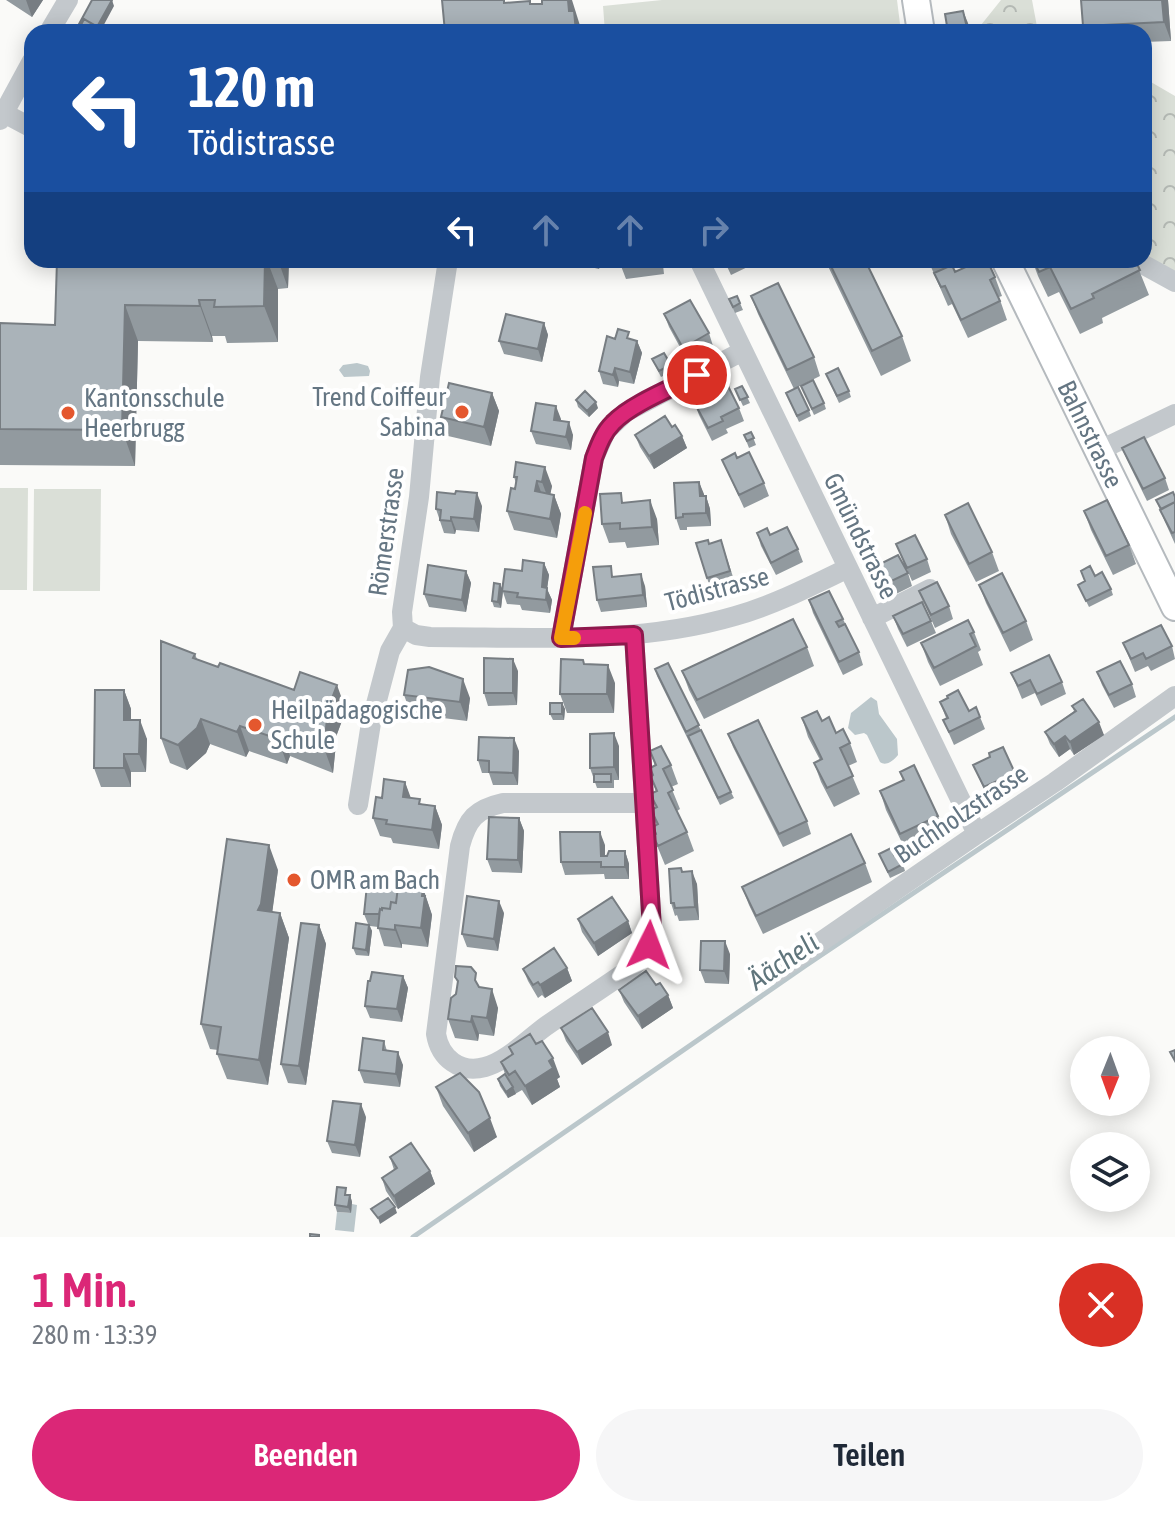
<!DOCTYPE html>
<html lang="de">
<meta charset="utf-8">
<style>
:root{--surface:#fff;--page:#f6f6f7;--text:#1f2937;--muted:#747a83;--accent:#db2777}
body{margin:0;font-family:"Asap Condensed",sans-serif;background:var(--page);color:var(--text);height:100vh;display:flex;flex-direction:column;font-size:30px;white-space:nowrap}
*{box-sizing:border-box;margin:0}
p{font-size:26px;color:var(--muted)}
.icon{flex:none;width:44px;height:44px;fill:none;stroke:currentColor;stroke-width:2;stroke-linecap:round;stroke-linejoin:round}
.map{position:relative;height:1237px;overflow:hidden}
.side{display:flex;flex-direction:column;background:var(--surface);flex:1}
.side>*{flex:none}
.top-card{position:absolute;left:24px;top:24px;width:1128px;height:244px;border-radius:24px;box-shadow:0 4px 20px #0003;background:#1a4fa0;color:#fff;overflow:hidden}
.needle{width:52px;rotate:181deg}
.fabs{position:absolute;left:1070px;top:1036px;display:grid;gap:16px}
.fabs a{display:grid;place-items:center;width:80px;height:80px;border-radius:50%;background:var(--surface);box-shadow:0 4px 20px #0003;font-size:40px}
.pin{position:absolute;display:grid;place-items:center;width:68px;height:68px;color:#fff;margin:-34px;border:4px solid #fff;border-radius:50%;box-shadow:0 2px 8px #0007}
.me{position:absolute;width:88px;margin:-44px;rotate:3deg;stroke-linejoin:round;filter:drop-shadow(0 0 6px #0008)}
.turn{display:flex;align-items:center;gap:28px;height:168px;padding:0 32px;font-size:36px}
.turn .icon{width:104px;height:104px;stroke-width:2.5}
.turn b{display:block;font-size:56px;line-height:68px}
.lanes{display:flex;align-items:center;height:76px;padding:0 32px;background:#0003;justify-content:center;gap:40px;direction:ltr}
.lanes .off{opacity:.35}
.round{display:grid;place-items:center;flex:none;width:84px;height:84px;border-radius:42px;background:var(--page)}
.head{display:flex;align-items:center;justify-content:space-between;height:136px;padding:0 32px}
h1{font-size:48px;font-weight:600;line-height:60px;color:var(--accent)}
.button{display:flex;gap:16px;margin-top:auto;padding:16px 32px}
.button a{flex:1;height:92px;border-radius:48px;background:var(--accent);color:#fff;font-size:32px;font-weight:600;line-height:92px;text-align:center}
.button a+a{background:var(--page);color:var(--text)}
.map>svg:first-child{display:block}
</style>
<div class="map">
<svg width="1175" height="1237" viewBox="0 0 1175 1237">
<defs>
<pattern id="forest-crowns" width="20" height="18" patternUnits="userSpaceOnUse" patternTransform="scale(2)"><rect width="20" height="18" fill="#dadfd7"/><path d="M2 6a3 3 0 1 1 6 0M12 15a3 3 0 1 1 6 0" fill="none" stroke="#b4b9b4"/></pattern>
</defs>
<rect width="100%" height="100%" fill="#fafaf8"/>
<path fill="url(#forest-crowns)" d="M1001,0h31l6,32h-57v-7z
M1144,78l31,18v176l-31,-16z"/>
<path fill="#dadfd7" d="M662,0h235l4,32h-296l-2,-26z
M0,488h28l-1,102h-27z
M34,489h67l-1,102h-67z"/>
<path fill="#bbc7cb" d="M357,363l11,3 2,5 -1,5 -25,1 -5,-7 4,-5z
M871,697l6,4 2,13 18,25 1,16c-4,5 -12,12 -18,7l-13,-27 -3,-2 -9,2 -7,-7 3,-15z
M352,1204l5,1 -3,27 -19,-2 2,-18 13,1z"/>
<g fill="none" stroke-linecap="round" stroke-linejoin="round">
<path stroke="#bbc7cb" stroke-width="5" d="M413,1237l392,-271 370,-249"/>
<defs>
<g id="major">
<path d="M916,0l5,32"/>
<path id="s1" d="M1005,260l170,347"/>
</g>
</defs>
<use href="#major" stroke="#b5babe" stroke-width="30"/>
<path stroke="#c3c8cc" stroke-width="20" d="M49,32l19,-32
M0,111l32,17
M0,120l32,-59
M699,260l278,574
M1135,260l40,22
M1098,451l77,-37
M872,618l58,-29
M403,628l13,7 14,2c101,0 206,8 305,-21 39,-11 76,-30 113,-48
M634,635l18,294c-3,16 -8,26 -19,38 -29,20 -58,39 -87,59 -19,14 -39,35 -61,41 -25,7 -45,-9 -49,-33l24,-188c7,-27 16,-37 43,-43h141
M561,638l33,-180 12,-27 20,-19 117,-61
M358,805l13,-82 19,-72 13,-23 -1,-16 17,-115 11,-120 18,-117
M774,974l203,-140 78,-52 120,-86"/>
<use href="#major" stroke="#fff" stroke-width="26"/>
</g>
<path fill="#929a9f" d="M6,0h37l-11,17z
M1168,0l3,41 -27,1v-10h-59l-2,-6z
M57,260h232l-1,28 -10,1v53l-51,1 -2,-7h-13l1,6 -75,-1 -3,125 -135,-1v-142l55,2z
M560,260h41l-2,9z
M620,260h55l1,4 -13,1 1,9 -38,5 -5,-13z
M724,260h38l-31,15z
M825,260h40l37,76 9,25 -30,15z
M928,260h23l2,4 -1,1 3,7 40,5 7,19 -3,1 8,23 -39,18 -16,-34 -4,2z
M1032,260h103l14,35 -47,23 1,5 -23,11 -21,-42 -11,5 -10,-21z
M737,296l6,14 -8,3 -6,-14z
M751,296l63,61 6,19 -26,13 -36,-75z
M664,314l45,19 4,13 -26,14 -18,-33z
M544,323l4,12 -6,27 -38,-8 -5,-13z
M615,339l22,2 5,12 -8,31 -15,-3 -1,6 -15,-3 -4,-13z
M652,359l19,6 2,6 -12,6z
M826,374l23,17 2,6 -12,6z
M742,386l8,17 -7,3 -8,-17z
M801,386l23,17 2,6 -12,6z
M492,393l7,18 -8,35 -43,-10 -7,-19z
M786,393l23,17 2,6 -12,6z
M576,400l22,8 -9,9 -11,-10z
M694,402l45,6 5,13 -18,8 2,4 -16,8 -13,-26z
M561,419v2l12,14 -2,15 -35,-6 -5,-13z
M672,427l10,9 5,12 -33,21 -14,-22 -5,-12z
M751,432l5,13 -7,3 -5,-13z
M1122,448l43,30 4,12 -22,11 -20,-41z
M737,458l27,25 5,13 -25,12 -22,-48z
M516,462l36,24 -2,8 4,1 7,19 -4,24 -43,-8 -7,-19 8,-22 1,-6 -2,-6z
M699,482l5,14h2l4,13 1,17 -24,1v3h-7l-4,-12z
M1175,497v47l-10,-22 -9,-22z
M624,502l33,17 2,26 -32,3 -2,-6 -16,1 -7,-19z
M482,506l-3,26 -23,-2 -1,4 -11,-1 -8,-24z
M1084,511l45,34 7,19 -23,11 -22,-45z
M945,515l47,37 7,19 -23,11 -25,-48z
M757,533l13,2 28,14 5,13 -27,13 -15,-29z
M721,540l14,43 -24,7 -4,-12 2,-34z
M896,544l31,15 4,13 -19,9z
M544,563l5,12 -2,14 5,11 -2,13 -28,-3 -2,-5 -13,-1 -4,-12 -2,16 -7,-1 -2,-6 30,-30z
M870,569l38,4 4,13 -28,14z
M466,571l5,12 -5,29 -37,-5 -5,-13z
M1081,571l14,5 16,13 2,6 -24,12 -11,-22 7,-4z
M979,585l47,36 7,19 -23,12 -24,-49z
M645,586l2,21 -46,5 -4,-12z
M919,591l30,15 4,13 -18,9z
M809,600l34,19 16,33 4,13 -20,10 -30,-62z
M893,616l38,5 5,12 -29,14 -9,-18z
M974,632l7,18 -3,2 5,13 -43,21 -12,-24 -7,-19z
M1123,643l49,3 3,13 -24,12 -3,-5 -13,6z
M807,647l7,19 -110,53 -15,-29 -7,-19z
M195,654l2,5 21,8 128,43 -9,24 -4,39 -43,-17 -3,8 -38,-13 -3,6 -36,-13 -4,9 -19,17 -17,-7 -9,-25z
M668,663l63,129 3,6 -14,7 -63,-129 -2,-7z
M518,671l-1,34 -29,1 -4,-13z
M1097,672l35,12 4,13 -22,11 -12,-23z
M1011,673l51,9 4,12 -25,12 -6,-13 -13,6z
M615,683l-1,30h-47l-7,-19z
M124,690l7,19v11l16,19 -1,33h-15v15h-30l-7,-19z
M404,695l66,3 -3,23 -56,-7z
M940,702l29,9 11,6 5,12 -31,16 -11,-25 3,-2z
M562,703l3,6 -1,11h-11l-3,-6z
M1072,706l32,29 -30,20 -4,-6 -11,8 -9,-13 -5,-12 29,-21z
M802,718l20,3 28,22 7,19 -9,4 12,28 -26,13 -13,-25 -7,-19 6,-3 -12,-23z
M728,734l79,87 4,13 -28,13 -50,-100z
M619,746v34h-5v8h-17l-7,-20z
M519,751l-1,34h-25l-4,-12h-7l-4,-13z
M650,751l21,14 7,19 -7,3 9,22 -3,2 10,21 7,19 -29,14 -12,-29 2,-2 -2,-7 3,-2 -5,-15 5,-2 -6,-14 6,-3 -5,-14 2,-2 2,-9z
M973,765l42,8 5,12 -31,15z
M900,772l38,44 7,19 -38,18 -21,-43 -6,-19 23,-11z
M405,782l5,16 12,6 13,2 7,19 -3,24 -46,-6 -2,-5 -11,-2 -7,-18 9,-20z
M519,818l5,13 -2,42 -30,-1 -5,-13z
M605,845v11l20,-5 4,13v15h-24l-1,-5 -39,1 -4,-13z
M879,854l15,1 9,9 2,7 -15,7z
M865,863l7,19 -109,52 -14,-29 -7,-18z
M681,868l2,4 14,12 2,36 -20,1 -2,-6 -2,1 -4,-13z
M278,870l-6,42 8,1 9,25 -21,147 -41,-6 -10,-25 1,-4 -8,-1 -9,-25z
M380,881h21l3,7h19l9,27 -4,32 -26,-3v4l-18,-2 -6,-19 -8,-1 2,5 -3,25 -13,-1 -3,-7 15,-24 -4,-10 6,-29z
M504,913l-6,38 -31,-4 -5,-13z
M578,919l50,2 4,12 -34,23 -16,-24z
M319,925l7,19 -20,141 -18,-2 -7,-19z
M730,954l-1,30 -24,-1 -5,-13z
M567,968l5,13 -27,17 -3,-3 -4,3 -10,-17 -5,-12z
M403,976l5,12 -6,34 -32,-4 -5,-12z
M455,977l26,10 17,21 -4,28 -15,-2 -1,7 -23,-3 -7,-19 10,-35z
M656,985l12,10 5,13 -31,21 -18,-27 -5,-12z
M561,1028l51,17 -30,20 -16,-24z
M384,1041l3,10 16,14 -3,22 -36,-4 -5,-13z
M536,1044l24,33 -3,2 3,8 -28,18 -10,-15 -14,8 -8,-12 -2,-7 7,-5 -4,-12 11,-7 -3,-8z
M436,1087l61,50 -23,15 -31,-46z
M366,1117l-6,40 -28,-4 -5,-12z
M390,1157l40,14 5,13 -37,25 -12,-18 -4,-13 12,-8z
M350,1195l2,7 -1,11 -14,-1 -2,-7z"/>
<path fill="#777d82" d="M26,0h17l-11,17z
M112,0l2,6 -14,26h-6z
M568,0h4l10,32h-6l-7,-21z
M1162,0h6l3,41 -7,-19z
M963,11l5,12 2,9h-2z
M265,260h2l11,29v53l-14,-36z
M278,260h11l-1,28z
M596,260h5l-2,9z
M199,300l13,36 1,6 -13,-36z
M125,305l13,36 -3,125 -13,-36z
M544,323l4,12 -6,27 -4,-13z
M637,341l5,12 -8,31 -4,-12z
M615,368l4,13 -1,6 -5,-12z
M492,393l7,18 -8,35 -7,-19z
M596,402l2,6 -9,9 -2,-6z
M556,406l5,13 -2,14 -5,-13z
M569,422l4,13 -2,15 -5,-13z
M682,436l5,12 -33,21 -5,-13z
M545,467l7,19 -3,15 -7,-19z
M537,481l7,19 -9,-9z
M699,482l5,12v15l-4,-13z
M477,493l5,13 -3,26 -5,-13z
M554,495l7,19 -4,24 -7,-19z
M706,496l4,13 1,17 -5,-13z
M650,500l7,19 2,26 -7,-18z
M451,517l5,13 -1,4 -4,-13z
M544,563l5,12 -2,14 5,11 -2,13 -8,-26z
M466,571l5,12 -5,29 -4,-12z
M641,574l4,12 2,21 -4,-12z
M500,584l3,6 -2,18 -3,-6z
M513,659l5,12 -1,34 -4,-12z
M608,665l7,18 -1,30 -7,-19z
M463,679l7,19 -3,23 -7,-19z
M337,685l9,25 -9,24 -4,39 -9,-25 4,-39z
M124,690l7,19v30l-7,-19z
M562,703l3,6 -1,11 -2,-6z
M201,719l9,25 -4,9 -19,17 -9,-25z
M140,720l7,19 -1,33 -7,-18z
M1099,722l5,13 -30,20 -4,-13z
M240,726l9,25 -3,6 -9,-25z
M281,732l9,24 -3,8 -9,-25z
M614,733l5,13v34l-5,-13z
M1065,736l5,13 -11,8 -5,-13z
M514,738l5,13 -1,34 -5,-12z
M124,754l7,18v15l-7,-19z
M405,782l7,19 -9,-4z
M435,806l7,19 -3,24 -7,-19z
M519,818l5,13 -2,42 -4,-13z
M600,832l5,13v24l-4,-13z
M269,845l9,25 -8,59 -12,-19z
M625,851l4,13v15l-4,-12z
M692,871l5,13 2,36 -4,-13z
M423,888l9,27 -4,32 -7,-19z
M499,901l5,12 -6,38 -4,-12z
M280,913l9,25 -21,147 -9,-25z
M628,921l4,12 -34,23 -4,-13z
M319,925l7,19 -20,141 -7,-19z
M369,925l3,6 -3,25 -3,-6z
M395,925l7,19v4l-7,-18z
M725,941l5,13 -1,30 -5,-13z
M567,968l5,13 -27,17 -5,-13z
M403,976l5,12 -6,34 -5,-13z
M492,989l6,19 -4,28 -7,-18z
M668,995l5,13 -31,21 -4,-13z
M472,1016l7,18 -1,7 -7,-19z
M608,1032l4,13 -30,20 -5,-13z
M398,1052l5,13 -3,22 -4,-13z
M553,1058l7,19 -3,2 3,8 -28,18 -7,-19 24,-25z
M513,1087l3,7 -8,4 -2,-6z
M361,1104l5,13 -6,40 -5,-12z
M490,1118l7,19 -23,15 -6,-19z
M430,1171l5,13 -37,25 -4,-13z
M350,1195l2,7 -1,11 -3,-6z
M395,1207l2,6 -17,11 -2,-6z"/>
<path fill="#aab3b9" stroke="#777d82" stroke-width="2" d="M92,0h20l-15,27 -13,-8 -3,6 -2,-1z
M442,0h62v3l26,-2v3h12v-4h26l1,11h5l2,21h-131z
M1081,0h81l2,22 -81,4z
M963,11l5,21h-20l-3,-18z
M84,19l23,13h-30z
M412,25v7h-75z
M57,260h208l-1,46 -50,1 1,-7h-16l1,6 -75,-1 -3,125 -122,-1v-106l55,2z
M620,260h39v2l-38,4z
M828,260h37l37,76 -30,15z
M981,260h6l8,17 -5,3 10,21 -39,19 -16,-34 -4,1 -7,-14 18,-8 3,7z
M1033,260h102l5,10 -48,24 2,4 -23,11 -21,-42 -11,5z
M778,283l36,74 -27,13 -36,-74z
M737,296l3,7 -7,4 -4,-8z
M690,300l19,33 -26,15 -19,-34z
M506,314l38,9 -6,26 -39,-8z
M618,329l11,3 -2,6 10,3 -7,31 -15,-4 -2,7 -14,-4 8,-35 8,3z
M664,353l7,12 -12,6 -7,-12z
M838,368l11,23 -12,5 -11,-22z
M813,380l11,23 -12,6 -11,-23z
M449,383l43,10 -8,34 -43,-10z
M728,386l11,22 -18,9 2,4 -15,7 -14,-26z
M742,386l6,11 -8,3 -5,-11z
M798,387l11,23 -12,6 -11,-23z
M585,391l11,11 -9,9 -11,-11z
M536,403l20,3 -2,14 15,2 -3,15 -35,-6z
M665,416l7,11 3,-2 7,11 -33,20 -14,-21z
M751,432l3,6 -7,3 -3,-6z
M1144,437l21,41 -22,11 -21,-41z
M749,452l15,31 -25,12 -17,-35 13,-7 2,5z
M516,462l29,5 -3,15 -5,-1 -2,10 19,4 -4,24 -43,-8 4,-23 4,1 2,-12h-3z
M699,482l1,14h6v17l-23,1v3l-7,1 -2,-35z
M456,491l21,2 -3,26 -23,-2v4l-11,-1 1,-10 -5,-1 1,-17 18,2z
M1173,492l2,5v5l-14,7 -5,-9z
M621,493l1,10 28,-3 2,27 -32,2v-6l-18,1 -2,-30z
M1107,500l22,45 -23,11 -22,-45z
M1175,502v30l-3,1 -12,-23z
M968,503l24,49 -23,12 -24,-49z
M787,527l11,22 -27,14 -14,-30 10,-5 3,7z
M915,535l12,24 -20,9 -11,-24z
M708,540l1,4 12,-4 9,31 -23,7 -11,-35z
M898,555l10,18 -29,14 -9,-18z
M523,560l21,3 -2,24 5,1 -1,12 -29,-3 1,-4 -16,-2 3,-22 17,2z
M428,565l38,6 -4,29 -38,-6z
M611,566l1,11 29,-3 2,21 -46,5 -4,-33z
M1090,566l5,10 7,-4 9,17 -25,12 -8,-16 7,-4 -4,-10z
M1002,573l24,48 -23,12 -24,-48z
M937,582l12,24 -18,9 -12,-24z
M494,583l6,1 -2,18 -6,-1z
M829,591l14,28 -7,3 3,5 6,-3 14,28 -20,10 -30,-62z
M922,602l9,19 -28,13 -10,-18z
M793,619l14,28 -110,53 -15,-29z
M968,620l6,12 -4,2 6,12 -42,22 -13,-25z
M1161,625l11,21 -26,13 -3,-6 -12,6 -8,-16z
M161,641l34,13 -2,4 25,9 2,-4 74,27 6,-18 37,13 -9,24 -4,39 -43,-16 -3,7 -38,-13 -3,6 -36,-13 -4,9 -19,17 -17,-7z
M1049,655l13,27 -25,12 -7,-14 -12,6 -7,-13z
M484,658l29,1v34h-29z
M561,659l22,1 1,4 24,1 -1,29h-47z
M1120,661l12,23 -23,11 -12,-23z
M668,663l31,62 -13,7 -31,-63z
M429,667l34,12 -3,23 -56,-7 4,-25z
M95,690h29v30h16l-1,34h-15v14h-30z
M958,690l11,21 7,-4 4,10 -31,15 -6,-12 5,-2 -8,-16 8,-4 -1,-2z
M1083,699l16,23 -29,20 -5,-6 -11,8 -9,-12 31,-21 -4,-5z
M550,703h12v11h-12z
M817,711l5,10 7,-4 7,16 7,-4 7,14 -10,5 13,28 -26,12 -13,-25 8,-4 -20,-41z
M758,720l49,101 -28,13 -51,-100z
M701,730l30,62 -13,6 -30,-62z
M614,733v34l-24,1v-34z
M479,737l35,1 -1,35 -24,-1v-11l-11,-1z
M661,746l10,19 -8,4 10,21 -5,3 19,39 -29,14 -5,-10 3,-2 -3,-7 5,-3 -7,-14 6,-3 -7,-13 7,-3 -6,-14 2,-2 -3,-7 6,-3 -6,-14z
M1003,747l12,26 -31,14 -11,-22 17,-8 -1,-4z
M914,765l24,51 -38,18 -20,-43 24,-11 -4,-8z
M594,774h17v8h-17z
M384,779l21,3 -2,15 17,2 -1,5 16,2 -3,24 -46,-6 1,-4 -14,-2 3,-21 6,1z
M489,817l30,1 -1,42 -31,-1z
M560,832h40l1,24h6l2,-5h16v16h-24v-5h-40z
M851,834l14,29 -109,53 -14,-29z
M227,839l42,6 -8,59 -3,6 22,3 -21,147 -42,-6 4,-27 -20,-3z
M891,848l3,7 3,-2 6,11 -15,8 -9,-18z
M681,868l1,4 10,-1 3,36 -20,1 -1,-5h-3l-2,-34z
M380,878l21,3 -1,7 -2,-1 -2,16 -5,-1 -1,7 -8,-1v2l-2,-1 -1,5h-15l3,-29h3l1,-5 9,1z
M405,886l18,2 -1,8h3l-4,32 -26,-3v5l-17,-2 2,-19 2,1v-2l8,1 1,-7 5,1 2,-16 7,1z
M467,896l32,5 -5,38 -32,-5z
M612,897l16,24 -34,22 -16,-24z
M301,923l18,2 -20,141 -18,-2z
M356,923l13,2 -3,25 -13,-2z
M701,941h24l-1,30 -24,-1z
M554,948l13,20 -27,17 -2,-3 -5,3 -10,-16z
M456,966l15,1 5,6 -1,7 4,7 13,2 -5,29 -15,-2 -1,6 -23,-3 3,-21 5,-4 2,-13 -3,-4z
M646,971l10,14 4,-2 8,12 -30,21 -19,-26z
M372,972l31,4 -6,33 -32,-3 3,-25h2z
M592,1008l16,24 -31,20 -16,-24z
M530,1034l6,10 6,-3 11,17 -4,3 4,7 -28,18 -10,-15 -6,4 -8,-13 12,-8 -4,-7z
M363,1038l21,3 -1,9 15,2 -2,22 -37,-4z
M1175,1050v11l-5,-9z
M460,1073l19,19 11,26 -22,15 -32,-46z
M505,1074l8,13 -7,5 -8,-13z
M333,1101l28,3 -6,41 -28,-4z
M411,1143l19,28 -36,25 -12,-18 15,-10 -7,-11z
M337,1187l9,1 -1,7h5l-2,12 -13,-2z
M388,1198l7,9 -17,11 -7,-9z
M310,1234l9,1v2h-9z"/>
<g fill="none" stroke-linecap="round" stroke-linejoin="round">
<defs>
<path id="route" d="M649,945l3,-16 -18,-294 -73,3 33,-180c5,-13 9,-25 19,-35 18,-19 59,-35 84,-48"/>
</defs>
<use href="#route" stroke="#8e194d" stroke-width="20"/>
<use href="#route" stroke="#db2777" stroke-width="14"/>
<path stroke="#f59e0b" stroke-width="14" d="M574,638h-13l24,-125"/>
</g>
<g fill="#e4572e" stroke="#fff" stroke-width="3">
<circle cx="462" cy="412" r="8"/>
<circle cx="68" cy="413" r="8"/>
<circle cx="255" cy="725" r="8"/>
<circle cx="294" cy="880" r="8"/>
</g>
<g text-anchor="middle" stroke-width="8" stroke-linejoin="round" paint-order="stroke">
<g font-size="26" fill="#657683" stroke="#fff" text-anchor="start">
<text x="446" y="406" text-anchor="end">Trend Coiffeur<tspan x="446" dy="30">Sabina</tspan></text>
<text x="84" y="407">Kantonsschule<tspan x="84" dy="30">Heerbrugg</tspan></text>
<text x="271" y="719">Heilpädagogische<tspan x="271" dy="30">Schule</tspan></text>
<text x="310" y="889">OMR am Bach</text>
</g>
<g font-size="26" fill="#657683" stroke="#fff">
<text dy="9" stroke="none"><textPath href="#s1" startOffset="194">Bahnstrasse</textPath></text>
<text transform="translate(386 532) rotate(-82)" y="9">Römerstrasse</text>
<text transform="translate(861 536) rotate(64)" y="9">Gmündstrasse</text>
<text transform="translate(717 589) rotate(-15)" y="9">Tödistrasse</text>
<text transform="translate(961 814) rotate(-34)" y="9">Buchholzstrasse</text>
</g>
<g font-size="28" font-style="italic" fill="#60757c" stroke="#fff">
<text transform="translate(783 961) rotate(-34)" y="10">Äächeli</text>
</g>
</g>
</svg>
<div class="fabs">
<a><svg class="needle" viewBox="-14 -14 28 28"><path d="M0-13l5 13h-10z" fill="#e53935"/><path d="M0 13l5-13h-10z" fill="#747a83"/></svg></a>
<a><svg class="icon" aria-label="layers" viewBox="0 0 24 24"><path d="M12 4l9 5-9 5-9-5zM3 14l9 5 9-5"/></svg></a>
</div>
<div class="pin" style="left:697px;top:375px;background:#d93025"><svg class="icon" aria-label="arrive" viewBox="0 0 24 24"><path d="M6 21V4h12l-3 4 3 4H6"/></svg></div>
<svg class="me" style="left:649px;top:945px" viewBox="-20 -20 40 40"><path d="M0-17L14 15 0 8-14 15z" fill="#db2777" stroke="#fff" stroke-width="4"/></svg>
<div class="top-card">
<div class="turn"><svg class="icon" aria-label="left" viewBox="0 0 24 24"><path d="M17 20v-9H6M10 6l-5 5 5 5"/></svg><div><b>120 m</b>Tödistrasse</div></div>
<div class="lanes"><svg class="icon" aria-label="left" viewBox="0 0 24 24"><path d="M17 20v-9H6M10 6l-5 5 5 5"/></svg><svg class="icon off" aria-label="ahead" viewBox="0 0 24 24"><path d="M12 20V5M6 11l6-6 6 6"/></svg><svg class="icon off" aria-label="ahead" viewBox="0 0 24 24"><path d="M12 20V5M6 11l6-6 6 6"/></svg><svg class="icon off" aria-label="right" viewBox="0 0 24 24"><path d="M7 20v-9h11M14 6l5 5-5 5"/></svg></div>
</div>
</div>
<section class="side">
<div class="head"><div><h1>1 Min.</h1><p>280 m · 13:39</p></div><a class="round" style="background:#d93025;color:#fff"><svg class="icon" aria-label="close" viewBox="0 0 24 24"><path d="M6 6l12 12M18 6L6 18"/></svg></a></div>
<div class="button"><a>Beenden</a><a>Teilen</a></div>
</section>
